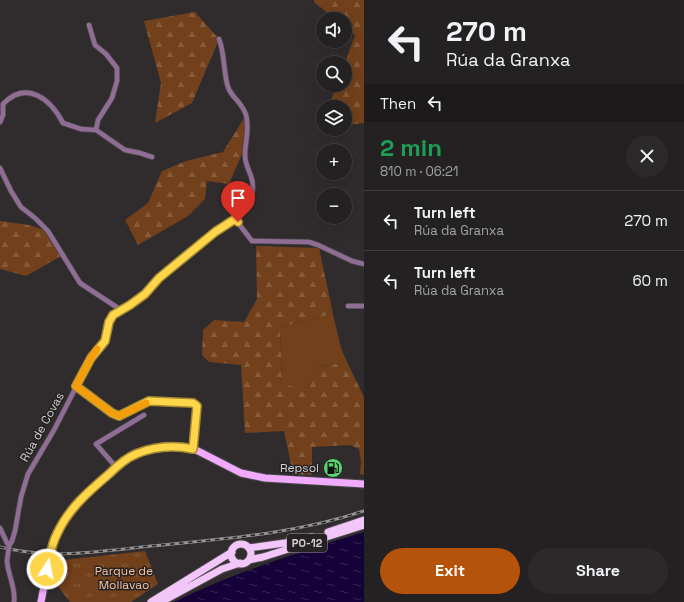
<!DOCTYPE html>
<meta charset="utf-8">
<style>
:root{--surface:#242122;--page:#2c292a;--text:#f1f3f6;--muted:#a3a3a5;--line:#413e40;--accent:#b45309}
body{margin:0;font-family:"Space Grotesk",sans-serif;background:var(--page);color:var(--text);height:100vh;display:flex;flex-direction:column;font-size:15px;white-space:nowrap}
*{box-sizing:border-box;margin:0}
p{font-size:13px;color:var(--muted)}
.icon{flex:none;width:22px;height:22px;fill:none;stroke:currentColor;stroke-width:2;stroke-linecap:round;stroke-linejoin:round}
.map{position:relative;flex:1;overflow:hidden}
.drawer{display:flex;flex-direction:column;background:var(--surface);width:320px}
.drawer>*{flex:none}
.top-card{background:#242122;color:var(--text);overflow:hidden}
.tools{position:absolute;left:316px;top:12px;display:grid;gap:8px}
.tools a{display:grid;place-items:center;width:36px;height:36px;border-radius:50%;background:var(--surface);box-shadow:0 4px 16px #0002,0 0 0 1px var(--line);font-size:20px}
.pin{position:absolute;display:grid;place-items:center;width:34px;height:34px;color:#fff;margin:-41px -17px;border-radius:50% 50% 50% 0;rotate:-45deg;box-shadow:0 0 4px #0007}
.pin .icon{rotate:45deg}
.me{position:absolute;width:44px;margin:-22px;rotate:11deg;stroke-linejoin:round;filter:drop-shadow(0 0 3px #0008)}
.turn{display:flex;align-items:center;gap:14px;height:84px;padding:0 16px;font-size:18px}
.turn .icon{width:52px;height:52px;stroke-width:2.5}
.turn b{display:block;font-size:28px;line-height:34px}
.then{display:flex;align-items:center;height:38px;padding:0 16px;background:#0003;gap:8px;font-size:15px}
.round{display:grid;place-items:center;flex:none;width:42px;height:42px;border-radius:21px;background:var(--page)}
.overview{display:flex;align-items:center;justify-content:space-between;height:68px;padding:0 16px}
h1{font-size:24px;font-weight:700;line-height:30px;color:#1e9e55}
.button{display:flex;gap:8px;margin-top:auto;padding:8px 16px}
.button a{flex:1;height:46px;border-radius:24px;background:var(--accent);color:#fff;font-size:16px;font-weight:700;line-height:46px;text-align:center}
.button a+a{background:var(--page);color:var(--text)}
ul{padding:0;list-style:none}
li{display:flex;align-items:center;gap:12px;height:60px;padding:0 16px;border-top:1px solid var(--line)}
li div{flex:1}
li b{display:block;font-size:15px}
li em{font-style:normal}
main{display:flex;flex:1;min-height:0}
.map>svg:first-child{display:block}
</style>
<main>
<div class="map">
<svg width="364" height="602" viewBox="0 0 364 602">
<defs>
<pattern id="forest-firs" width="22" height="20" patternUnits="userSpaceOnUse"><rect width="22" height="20" fill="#72401a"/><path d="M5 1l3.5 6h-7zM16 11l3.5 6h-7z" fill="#855b3a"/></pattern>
<pattern id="park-tufts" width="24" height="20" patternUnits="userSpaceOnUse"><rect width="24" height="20" fill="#72401a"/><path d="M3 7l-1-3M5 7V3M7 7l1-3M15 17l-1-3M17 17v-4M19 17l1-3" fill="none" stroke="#855b3a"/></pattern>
<pattern id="water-ripples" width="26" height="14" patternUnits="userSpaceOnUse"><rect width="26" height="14" fill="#150238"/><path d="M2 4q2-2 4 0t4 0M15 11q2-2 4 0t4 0" fill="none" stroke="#362654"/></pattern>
</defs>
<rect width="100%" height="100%" fill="#302c2e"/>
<path fill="#72401a" d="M333,314l8,34 6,14 -30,5 -9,21 -26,-2 -2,-59z"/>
<path fill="url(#forest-firs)" d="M314,0h50v123l-17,2 -2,-2v-16h-17l9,-22h8v-22l10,-28 -10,-8v-8h-10l-21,-17z
M195,12l24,27 -27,64 -37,20 6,-40 -17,-62z
M246,115l2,25 -19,44 -22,-3 -2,18 -17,17 -50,29 -13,-25 23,-17 14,-32 24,-10 37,-9z
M0,221l29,4 19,6 15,24 -37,21 -26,-7z
M256,246l63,2 14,66 -53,13 2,58 26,3 9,-21 30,-5 17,35v78l-4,-1 1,-13 -2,-12 -9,-4 -38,2v28l-19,-1 -9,-43 -39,2 -4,-68 -32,-3 -7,-7 1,-25 11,-10 30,2 13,-23z"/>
<path fill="url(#park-tufts)" d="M145,551l13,33 -27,18h-61c-12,-15 -18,-21 -16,-41z"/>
<path fill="url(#water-ripples)" d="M364,532v70h-190c61,-30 126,-50 190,-70z"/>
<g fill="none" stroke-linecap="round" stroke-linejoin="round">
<defs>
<path id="minor" d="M89,25l6,20 11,9 11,14v13l-5,17 -14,22 -2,10
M219,39c6,15 4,32 9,48 3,10 14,15 18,28 4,14 -1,26 -1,40 0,8 3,14 6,21 6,19 -3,30 -16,43
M0,122l3,-7v-11c24,-25 48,-4 60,19l18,6 15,1 29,20 15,3 12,4
M0,168l11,23 10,16 14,11 13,13 32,52 41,27
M348,306h16
M76,386l36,27 7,3 30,-15 44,2 4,3 -4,43
M116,467l-20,-23 48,-29
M0,528l7,15 2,3 3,-5 3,-10 6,-34 7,-23 26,-44 37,-72 14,-17 4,-19 4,-7 17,-10 15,-11 14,-16 56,-46 20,-13 17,22 57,1 9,3 34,16 12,3
M7,561c1,14 9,27 7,41"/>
<path id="primary" d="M41,602l10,-52 5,-16 8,-13 17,-22 35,-32 18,-13 12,-4 21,-4 21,2 10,3 43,22 24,5 99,6"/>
<path id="trunk" d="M328,532l36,-12
M231 554a10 10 0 1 1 20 0a10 10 0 1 1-20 0Z
M249,548l43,-6 20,-5
M249,560l14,-3 101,-32
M151,602l81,-50
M161,602l61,-33 18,-6"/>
</defs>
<use href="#minor" stroke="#4d4a4c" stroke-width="6"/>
<use href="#primary" stroke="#4d4a4c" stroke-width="9"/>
<use href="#trunk" stroke="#4d4a4c" stroke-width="9"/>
<use href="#minor" stroke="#8f6d94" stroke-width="4.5"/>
<use href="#primary" stroke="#f1abfd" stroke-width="7"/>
<use href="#trunk" stroke="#f2c6f9" stroke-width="7"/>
<defs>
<path id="rail" d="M0,547c50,13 101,4 151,-1 72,-7 144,-12 213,-35"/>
</defs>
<use href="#rail" stroke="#949293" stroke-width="3"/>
<use href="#rail" stroke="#262224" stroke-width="1.5" stroke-dasharray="4.5" stroke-linecap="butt"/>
<defs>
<path id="minor-bridge" d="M7,561l2,-15"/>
</defs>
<use href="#minor-bridge" stroke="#4d4a4c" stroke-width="6" stroke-linecap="butt"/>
<use href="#minor-bridge" stroke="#8f6d94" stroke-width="4.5"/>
</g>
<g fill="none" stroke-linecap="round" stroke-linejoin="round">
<defs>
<path id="route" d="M47,569c3,-12 4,-24 10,-35 11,-25 32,-43 52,-60 8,-8 17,-16 27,-20 19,-8 38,-9 57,-5l4,-43 -4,-3 -44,-2 -30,15 -7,-3 -36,-27 15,-28 14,-17 4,-19 4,-7 17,-10 15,-11 14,-16 56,-46 20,-13 3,3"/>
</defs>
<use href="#route" stroke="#a68a30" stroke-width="10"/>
<use href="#route" stroke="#ffd54a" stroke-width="7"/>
<path stroke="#f59e0b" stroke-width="7" d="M97,349l-6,9 -15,28 36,27 7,3 27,-13"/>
</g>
<defs>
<symbol id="fuel-disc" viewBox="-11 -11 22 22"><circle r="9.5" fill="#58d570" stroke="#262224"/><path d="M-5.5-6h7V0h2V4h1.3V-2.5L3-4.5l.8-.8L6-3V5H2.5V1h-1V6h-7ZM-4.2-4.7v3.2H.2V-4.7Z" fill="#111"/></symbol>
</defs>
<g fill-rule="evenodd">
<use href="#fuel-disc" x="322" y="457" width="22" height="22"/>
</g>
<g text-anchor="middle" stroke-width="3" stroke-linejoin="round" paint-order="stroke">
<rect fill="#262224" stroke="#9f9c9e" stroke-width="1" x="287" y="534" width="40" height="18" rx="3"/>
<g font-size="11" font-weight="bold" fill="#d3d1d2">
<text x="307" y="547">PO-12</text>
</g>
<g font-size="12" fill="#d3d1d2" stroke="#262224">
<text transform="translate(42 427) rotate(-61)" y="4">Rúa de Covas</text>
</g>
<g font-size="12" fill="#d3d1d2" stroke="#262224" text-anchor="end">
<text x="319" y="472">Repsol</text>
</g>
<g font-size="12" fill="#f7c3a0" stroke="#262224">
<text x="124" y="575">Parque de<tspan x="124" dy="14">Mollavao</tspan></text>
</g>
</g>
</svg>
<div class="tools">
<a><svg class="icon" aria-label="sound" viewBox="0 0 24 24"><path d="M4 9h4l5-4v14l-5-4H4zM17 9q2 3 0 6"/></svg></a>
<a><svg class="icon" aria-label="search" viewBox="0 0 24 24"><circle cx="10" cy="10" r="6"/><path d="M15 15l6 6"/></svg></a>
<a><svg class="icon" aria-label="layers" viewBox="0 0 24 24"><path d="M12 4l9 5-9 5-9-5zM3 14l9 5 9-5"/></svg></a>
<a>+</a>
<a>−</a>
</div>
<div class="pin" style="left:238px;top:222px;background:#d93025"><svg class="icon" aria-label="arrive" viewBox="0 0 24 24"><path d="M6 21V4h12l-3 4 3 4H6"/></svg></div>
<svg class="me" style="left:47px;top:569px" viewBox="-20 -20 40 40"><circle r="17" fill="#ffd54a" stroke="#fff" stroke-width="3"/><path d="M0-11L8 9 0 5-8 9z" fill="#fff"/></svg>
</div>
<section class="drawer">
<div class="top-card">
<div class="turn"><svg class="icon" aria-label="left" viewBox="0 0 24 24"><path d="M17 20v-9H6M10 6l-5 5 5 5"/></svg><div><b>270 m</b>Rúa da Granxa</div></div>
<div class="then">Then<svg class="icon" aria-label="left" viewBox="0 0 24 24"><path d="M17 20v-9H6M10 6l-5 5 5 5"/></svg></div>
</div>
<div class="overview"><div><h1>2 min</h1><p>810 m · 06:21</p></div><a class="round"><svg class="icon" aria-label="close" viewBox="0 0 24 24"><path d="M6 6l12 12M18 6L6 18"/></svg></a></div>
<ul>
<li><svg class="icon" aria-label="left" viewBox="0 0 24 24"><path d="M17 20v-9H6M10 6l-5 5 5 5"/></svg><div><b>Turn left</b><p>Rúa da Granxa</p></div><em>270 m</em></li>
<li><svg class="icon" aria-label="left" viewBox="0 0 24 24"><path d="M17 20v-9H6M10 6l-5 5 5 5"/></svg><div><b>Turn left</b><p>Rúa da Granxa</p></div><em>60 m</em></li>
</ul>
<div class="button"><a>Exit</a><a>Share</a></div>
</section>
</main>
